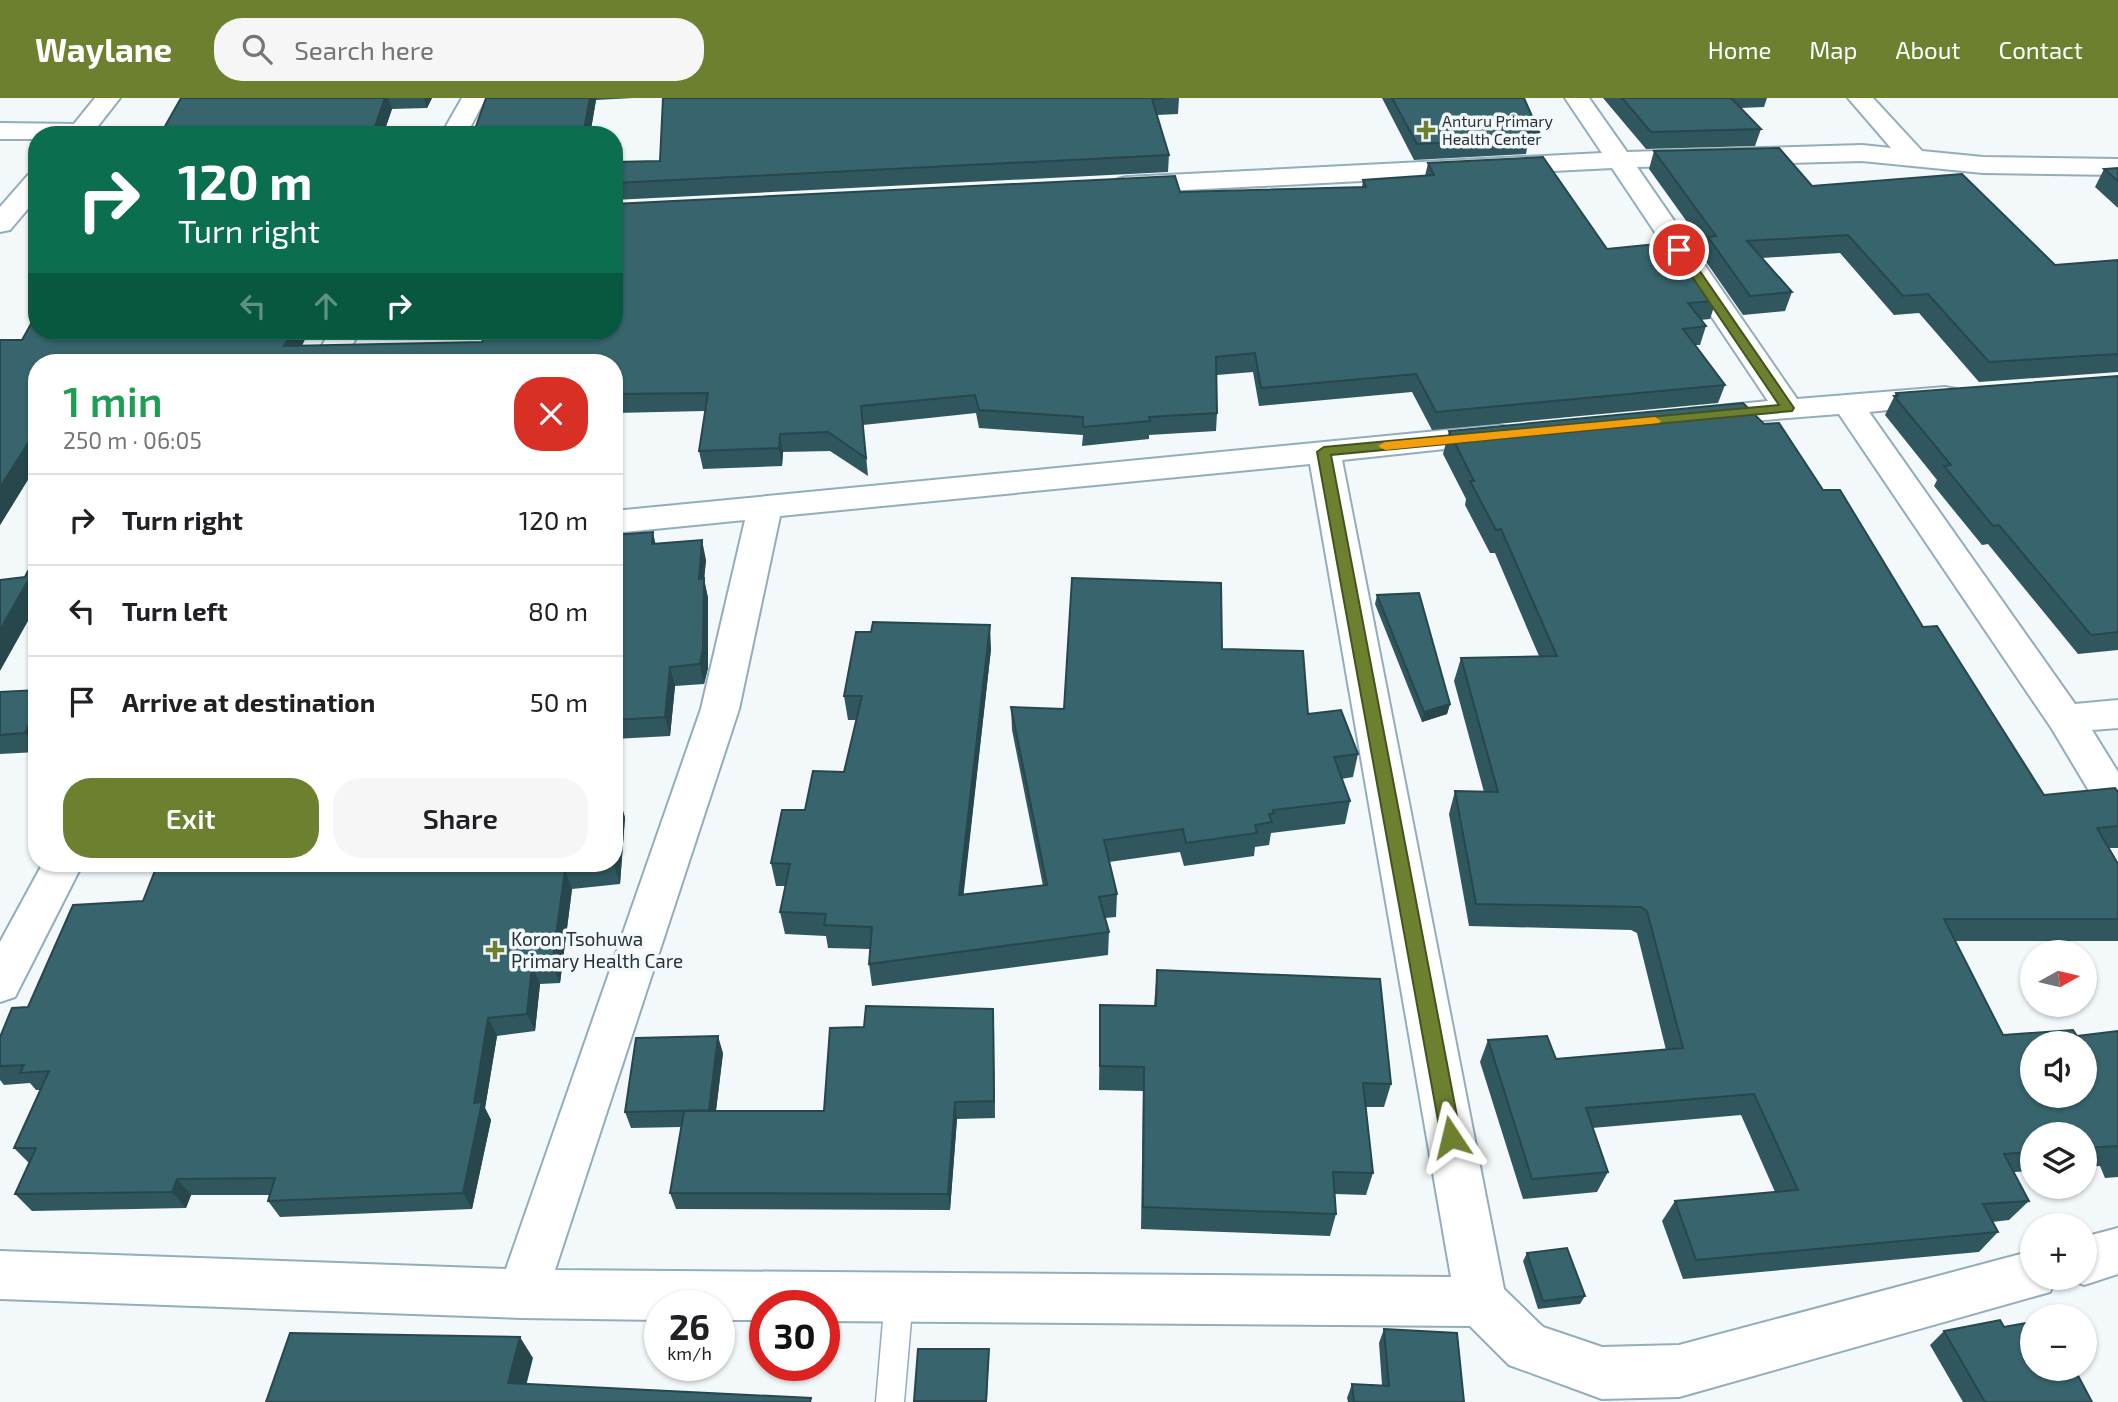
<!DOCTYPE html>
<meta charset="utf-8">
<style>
:root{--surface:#fff;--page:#f6f6f6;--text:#202124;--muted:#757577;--line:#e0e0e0;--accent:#6c8030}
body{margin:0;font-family:"Exo 2",sans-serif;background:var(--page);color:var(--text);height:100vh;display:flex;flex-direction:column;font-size:26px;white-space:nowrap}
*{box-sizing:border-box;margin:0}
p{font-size:23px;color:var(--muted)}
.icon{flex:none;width:38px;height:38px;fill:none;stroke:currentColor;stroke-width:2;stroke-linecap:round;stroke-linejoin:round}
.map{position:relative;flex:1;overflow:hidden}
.panel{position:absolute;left:28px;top:256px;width:595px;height:518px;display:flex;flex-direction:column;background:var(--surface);border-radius:28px;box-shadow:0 2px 5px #0004}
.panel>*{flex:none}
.hud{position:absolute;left:28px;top:28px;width:595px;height:214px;border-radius:28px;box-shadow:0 2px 5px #0004;background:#0b6e4f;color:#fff;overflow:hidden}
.needle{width:46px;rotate:82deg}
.controls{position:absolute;left:2020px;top:842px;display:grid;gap:14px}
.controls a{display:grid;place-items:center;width:77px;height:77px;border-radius:50%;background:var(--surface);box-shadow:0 2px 5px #0004;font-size:35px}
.speed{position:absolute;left:644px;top:1192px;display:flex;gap:14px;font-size:35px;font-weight:700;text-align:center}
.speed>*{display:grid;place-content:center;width:91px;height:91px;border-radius:50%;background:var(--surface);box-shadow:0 2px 5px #0004;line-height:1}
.speed small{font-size:18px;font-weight:400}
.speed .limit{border:10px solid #d22;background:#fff;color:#111}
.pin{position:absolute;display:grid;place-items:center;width:60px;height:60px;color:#fff;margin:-30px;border:4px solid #fff;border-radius:50%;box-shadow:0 2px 7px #0007}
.me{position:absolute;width:77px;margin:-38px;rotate:350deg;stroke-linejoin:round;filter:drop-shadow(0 0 5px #0008)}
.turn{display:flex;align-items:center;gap:24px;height:147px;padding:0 35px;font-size:32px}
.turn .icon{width:91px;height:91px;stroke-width:2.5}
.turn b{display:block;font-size:49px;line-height:60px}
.lanes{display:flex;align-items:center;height:66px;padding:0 35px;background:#0003;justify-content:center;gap:35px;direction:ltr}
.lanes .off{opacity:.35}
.round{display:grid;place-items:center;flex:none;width:74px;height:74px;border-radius:28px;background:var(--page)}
.headline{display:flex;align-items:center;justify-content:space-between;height:119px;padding:0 35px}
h1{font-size:42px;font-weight:600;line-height:52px;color:#1e9e55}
.action{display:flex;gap:14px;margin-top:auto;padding:14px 35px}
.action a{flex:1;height:80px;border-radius:28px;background:var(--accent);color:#fff;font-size:28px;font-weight:600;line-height:80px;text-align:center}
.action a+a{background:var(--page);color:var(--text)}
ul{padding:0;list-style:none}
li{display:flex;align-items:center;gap:21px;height:91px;padding:0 35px;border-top:2px solid var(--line)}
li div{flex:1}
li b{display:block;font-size:26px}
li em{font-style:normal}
header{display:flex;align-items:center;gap:42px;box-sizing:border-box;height:98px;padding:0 35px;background:var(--accent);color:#fff}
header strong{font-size:33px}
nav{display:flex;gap:38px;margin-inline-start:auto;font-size:24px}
.search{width:490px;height:63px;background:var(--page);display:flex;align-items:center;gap:18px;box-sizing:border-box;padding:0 24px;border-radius:28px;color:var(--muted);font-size:26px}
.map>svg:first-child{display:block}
</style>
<header>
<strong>Waylane</strong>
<div class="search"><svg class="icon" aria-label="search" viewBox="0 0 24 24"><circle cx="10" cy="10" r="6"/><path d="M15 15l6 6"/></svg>Search here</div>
<nav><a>Home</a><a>Map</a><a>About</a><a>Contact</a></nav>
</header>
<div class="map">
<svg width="2118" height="1304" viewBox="0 0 2118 1304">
<rect width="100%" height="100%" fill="#f3f8fb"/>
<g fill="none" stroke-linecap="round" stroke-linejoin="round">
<defs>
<path id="lane" d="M899,1186l10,4 4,9 -9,105h-28l9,-105 4,-9z"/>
<path id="street" d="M462,0h24l-20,37h-25z
M1565,0h24l38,54 235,-7 29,3 -43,-50h25l49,53 61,6 135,2v16l-135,-2 -121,-12 -225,6 160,232 148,-12 11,2 4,7 -4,7 -87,9 206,292 43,-4v28l-26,2 26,42v48l-14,-4 -52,-87 -213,-315 -138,11 -11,-2 -5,-7 5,-7 78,-8 -156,-233 -485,25 -9,-2 -4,-6 4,-6 9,-2 475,-24z
M0,25l79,1 9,3 4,5 -2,3h-53v4h-37z
M330,233h30l-17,31h-30z
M1499,327l11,3 5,7 -5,7 -168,18 162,829 39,38 59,20 77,-2 353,-94v27h24l-6,14 -371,105 -77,2 -93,-34 -39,-39 -646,-5v-15h-59v14h-46v-14h-59v14l-138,-2 -522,-19v-48l506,18 195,-560 44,-189 -131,13v-22zM1310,366l141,813 -896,-7 184,-561 41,-193z
M43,765h40l-68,134 -15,5v-60z
M2118,1130v46l-34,11 -18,-7h18v-41z"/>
<path id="secondary" d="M95,0h25l-29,37h-26z
M37,75v25l-27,32 -10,2v-25l28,-32z"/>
</defs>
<use href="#lane" stroke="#92adbc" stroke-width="3"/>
<use href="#street" stroke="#92adbc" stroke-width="4"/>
<use href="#secondary" stroke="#92adbc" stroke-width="4"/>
<use href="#lane" fill="#fff" fill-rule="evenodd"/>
<use href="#street" fill="#fff" fill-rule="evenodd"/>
<use href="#secondary" fill="#fff" fill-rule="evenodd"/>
</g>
<path fill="#30575e" d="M181,0h251l-5,10 -35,1 -9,26h-223z
M486,0h147l-37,2 -6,35h-117z
M663,0h516l-1,16 -21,1 12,40 -1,17 -554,28v-38l46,-1z
M1382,0h142l15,34 -4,16h-8l-1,6 -112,6z
M1603,0h164l-3,9 -23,1 20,21 -6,17 -109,3z
M1654,53l158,35 243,79 63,-5v112l-139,10 -60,-69 -25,2 -54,-62 -78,5 30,34 -7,19 -42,4 -41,-59 3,-9 -56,-78z
M1428,65l288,138 -6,18 -10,1 6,6 -6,19h-5l30,40 -7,18 -286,27 -20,-38 -153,14 -6,-34 -36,3v38l-1,18 -67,4v4l-67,7 1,-11 -104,-7 -3,-15 -113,12 5,51 -38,-25 -47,1 -1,14 -79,3 -4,-18 6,-40 -91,2v-51h-577v103l-37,60 22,-185 282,-7 2,4 -4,9 180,-4 698,-150 182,-5 1,-7 62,-4z
M2118,70v40l-23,-21 9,-18z
M2118,278v274l-40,4 -90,-110 -6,1 -48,-59 3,-6 -52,-65 11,-22z
M1449,333l374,59 100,137 121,168 74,-3v56h-9l9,16v77h-163l48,94 74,1 41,-5v146l-13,1 -5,-12 -16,1v-33h-52v37l-18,1 15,29 -20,19 -17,2 6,10 -19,20 -296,27 -21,-58 13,-20 100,-9 -34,-77 -149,13 16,44 -11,20 -74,7 -43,-137 8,-22 68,19 110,-9 -29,-117 -6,-3 -162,-4 -20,-112 6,-23 29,1 -30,-111 7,-23 78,-2 -44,-103h-5l-25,-48 1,-6 -23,-45z
M614,437l42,9 50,16 -2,19 4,19v70l-4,16 -29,2 -5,50 -56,3z
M1377,497l73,109 -3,10 -25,8 -47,-118z
M991,551l-28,246 80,-9 -31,-156 -1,-23 53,2 158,-60 86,65 50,40 -5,23 -12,2 9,22 -5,23 -74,9 -2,12 -14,2 -1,9 -70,10 -4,-14 -71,10 8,32 -1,23 -11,1 4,14 -1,23 -236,31 -3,-22 1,-15 -42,-1 -2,-12 -41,-2 -5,-22 5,-26h-9l-5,-23 34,-53 39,-38 12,-52h-8l-4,-24z
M37,592v62l-37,2v-62z
M625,719l-5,67 -48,5 -12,94 -20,1 -5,47 -38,5 -12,72 6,12 -19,89 -192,8 -12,-16 1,-6h-78l-5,13 -154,3 -17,-17 14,-31 -15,-15 26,-58h-4l-6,-7 -26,2 -4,-5v-43l28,-30 115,-106z
M1157,872l234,114 -7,23h-18l7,66 -7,22 -31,-1 1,20 -6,22 -189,-7 2,-138 -44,-1 1,-85 54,1z
M993,911l2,109 -38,1 -7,91 -274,-1 -6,-16 11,-66 -50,1 -6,-16 98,-59 -7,58h108l40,-84z
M1527,1155l58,43 -5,8 -42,5 -15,-48z
M2004,1229l88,75h-129l-33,-57 14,-14z
M1384,1231l80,73h-116l-1,-4 5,-14 30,1 -3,-42z
M918,1251h71l-2,53h-73z"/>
<path fill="#27474c" d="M385,0h3l4,11 -9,26h-11z
M424,0h8l-5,10z
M590,0h6v2l-6,35h-7z
M293,233h13l-2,2 2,4 -13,25 -9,-16z
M780,336l3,18 -1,14 -3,-18z
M32,339l5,8v20l-37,60v-38z
M653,434l4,19 -5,-7z
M702,442l4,20 -2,19 4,19v70l-4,16 -4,-20 -1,-85z
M34,472l3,5v30l-37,66v-41z
M990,527l1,24 -30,269 -2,-23z
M670,569l5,19 -5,50 -5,-19z
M1450,606l-3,10 -25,8 2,-10z
M37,609v43l-12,-17z
M619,700l6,19 -5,67 -6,-19z
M565,772l7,19 -12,94 -8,-18z
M532,868l8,18 -5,47 -8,-17z
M993,911l1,17 1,92 -1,-17z
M488,920l9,18 -12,72 6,12 -19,89 -9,-16 11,-90z
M718,938l5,17 -9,73 -5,-16z
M955,1004l2,17 -7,91 -2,-16z
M177,1081l14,16 -5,13 -14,-16z
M520,1239l13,21 -11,44 -14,-19z"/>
<path fill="#38656d" stroke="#27474c" stroke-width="2" fill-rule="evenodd" d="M181,0h204l-13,37h-212z
M486,0h104l-7,37h-110z
M663,0h502l-13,1 17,56 -555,28v-21l46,-1z
M1392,0h132l15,34h-14l4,7 -112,5z
M1622,0h109l30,31 -110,3z
M1779,50l33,38 150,-12 93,91 63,-5v94l-129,8 -61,-68 -25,2 -55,-61 -101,6 45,51 -42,4 -42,-59 8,-1 -62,-85z
M1543,59l64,92 69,-7 40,59 -28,2 18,23 -23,3 42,56 -289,27 -20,-38 -155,14 -6,-35 -39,4 1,56 -68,4 1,4 -67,6v-10l-104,-7 -4,-15 -114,11 5,52 -38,-26 -48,2 -1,14 -80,3 9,-58 -94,1v-32h-577v75h-5l-32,50v-147h22l15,-27v18h256l-9,15 198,-4 2,-5h21l2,-6h107v-127l561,-28 5,16 186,-5 -3,-7 71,-5 -6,-12z
M2118,70v13l-14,-12z
M2118,278v256l-27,3 -92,-110 -6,1 -49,-60 7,-1 -57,-69h4l-2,-3z
M1743,305l21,21 15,-1 44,67h17l83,137 14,-1 107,169 71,-7 3,4v34l-21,2 21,36v55h-174l59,116 70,-5 4,6 41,-5v115l-34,2v-14h-52v18l-28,2 25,47 -46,3 15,28 -302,28 -21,-59 123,-11 -44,-96 -168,14 22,64 -76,7 -44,-139 59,-4 9,23 127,-11 -36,-137 -6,-4 -165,-3 -21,-113 43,1 -37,-134 96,-2 -56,-127 -5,1 -26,-49h4l-25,-50zM2032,945h52v53h-52z
M653,434l-1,12 50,-4 -3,39 5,-1 -1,71 -3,15 -30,3 -5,50 -51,3v-185z
M34,472l-34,60v-50l25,-3 3,-6z
M1072,480l149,5 1,66 81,2 5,63 33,-4 17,44 -24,3 16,44 -77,9 1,3 -5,1 3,8 -17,3 2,8 -71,10 -3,-14 -79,11 13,54 -18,3 10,35 -240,32 3,-37 -48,-2 2,-11 -46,-2 10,-48 -19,-1 11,-53h23l8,-39 31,1 18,-76h-18l12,-64h15l2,-10 117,3 -31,270 88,-10 -36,-178 53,2z
M1419,495l31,111 -26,8 -47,-117z
M37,592v17l-12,26 -25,2v-43z
M614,700h5l-5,65z
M158,765h456v2l-49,5 -13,95 -20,1 -5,48 -39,4 -14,85 8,-1 -19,91 -195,8 7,-23 -98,1 -5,13 -157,2 21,-46h-22l35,-77 -29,2 4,-8 -24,1v-29l12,-29 16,-1 45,-102 70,-4z
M1157,872l223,9 11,105 -28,-1 10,90 -40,-1 3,42 -193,-7 1,-140 -44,-1v-61l56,1z
M866,908l127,3 1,92 -39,1 -7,92 -278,-1 14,-82h140l6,-83 34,-1z
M718,938l-9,74 -84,2 11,-74z
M1567,1150l18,48 -42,5 -16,-48z
M2000,1222l4,7 28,-5v46h42l18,34h-107l-41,-71z
M1384,1231l73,4 7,69h-110l-2,-18 37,2z
M290,1235l230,4 -12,46 303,15 -1,4h-544z
M918,1251h71l-3,52h-72z"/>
<path fill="#6c8030" stroke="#46531f" stroke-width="2" d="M1675,150h9l110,160 -2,3 -461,44 130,682 -3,6 -7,3 -7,-3 -3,-6 -124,-685 7,-5 455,-42 -105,-155z"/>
<path fill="#f59e0b" d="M1655,319l6,4 -2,2 -274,27 -7,-4 7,-4z"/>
<g fill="#6c8030" stroke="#f3f8fb" stroke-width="2.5">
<path d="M1422.5 21.5h7v7h7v7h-7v7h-7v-7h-7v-7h7z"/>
<path d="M491.5 841.5h7v7h7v7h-7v7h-7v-7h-7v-7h7z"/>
</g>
<g text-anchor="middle" stroke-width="7" stroke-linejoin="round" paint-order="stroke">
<g font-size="16" fill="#273238" stroke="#f3f8fb" text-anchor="start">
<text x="1442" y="29">Anturu Primary<tspan x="1442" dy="18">Health Center</tspan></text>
</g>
<g font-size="19" fill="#273238" stroke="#f3f8fb" text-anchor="start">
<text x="511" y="848">Koron Tsohuwa<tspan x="511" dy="22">Primary Health Care</tspan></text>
</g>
</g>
</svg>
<div class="controls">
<a><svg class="needle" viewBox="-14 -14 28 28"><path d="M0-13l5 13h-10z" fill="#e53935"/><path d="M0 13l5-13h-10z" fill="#757577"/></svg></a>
<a><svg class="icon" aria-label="sound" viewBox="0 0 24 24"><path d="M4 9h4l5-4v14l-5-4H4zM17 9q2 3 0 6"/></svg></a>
<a><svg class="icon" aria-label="layers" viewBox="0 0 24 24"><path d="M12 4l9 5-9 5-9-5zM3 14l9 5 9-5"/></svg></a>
<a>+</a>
<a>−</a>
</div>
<div class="speed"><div>26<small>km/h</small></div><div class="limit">30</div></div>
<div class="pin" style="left:1679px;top:152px;background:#d93025"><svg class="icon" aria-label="arrive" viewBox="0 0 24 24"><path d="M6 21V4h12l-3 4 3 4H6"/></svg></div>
<svg class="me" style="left:1451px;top:1039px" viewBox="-20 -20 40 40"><path d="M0-17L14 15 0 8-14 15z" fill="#6c8030" stroke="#fff" stroke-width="4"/></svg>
<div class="hud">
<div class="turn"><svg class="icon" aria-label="right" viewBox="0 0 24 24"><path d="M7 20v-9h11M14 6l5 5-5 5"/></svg><div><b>120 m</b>Turn right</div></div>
<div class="lanes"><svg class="icon off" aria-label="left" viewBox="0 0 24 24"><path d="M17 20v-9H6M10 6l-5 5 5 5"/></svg><svg class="icon off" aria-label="ahead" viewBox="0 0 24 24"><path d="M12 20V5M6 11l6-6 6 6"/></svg><svg class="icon" aria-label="right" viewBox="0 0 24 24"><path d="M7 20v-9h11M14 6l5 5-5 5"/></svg></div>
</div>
<section class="panel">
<div class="headline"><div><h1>1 min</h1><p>250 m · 06:05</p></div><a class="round" style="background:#d93025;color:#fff"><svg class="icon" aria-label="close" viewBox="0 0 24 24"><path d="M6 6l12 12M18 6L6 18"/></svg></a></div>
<ul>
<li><svg class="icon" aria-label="right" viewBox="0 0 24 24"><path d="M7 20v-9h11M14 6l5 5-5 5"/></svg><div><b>Turn right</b></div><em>120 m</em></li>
<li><svg class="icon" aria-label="left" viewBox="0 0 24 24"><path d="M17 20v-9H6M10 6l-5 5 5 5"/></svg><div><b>Turn left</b></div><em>80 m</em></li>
<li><svg class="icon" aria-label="arrive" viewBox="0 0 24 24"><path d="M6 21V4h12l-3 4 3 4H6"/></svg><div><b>Arrive at destination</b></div><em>50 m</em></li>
</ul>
<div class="action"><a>Exit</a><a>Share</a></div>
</section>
</div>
